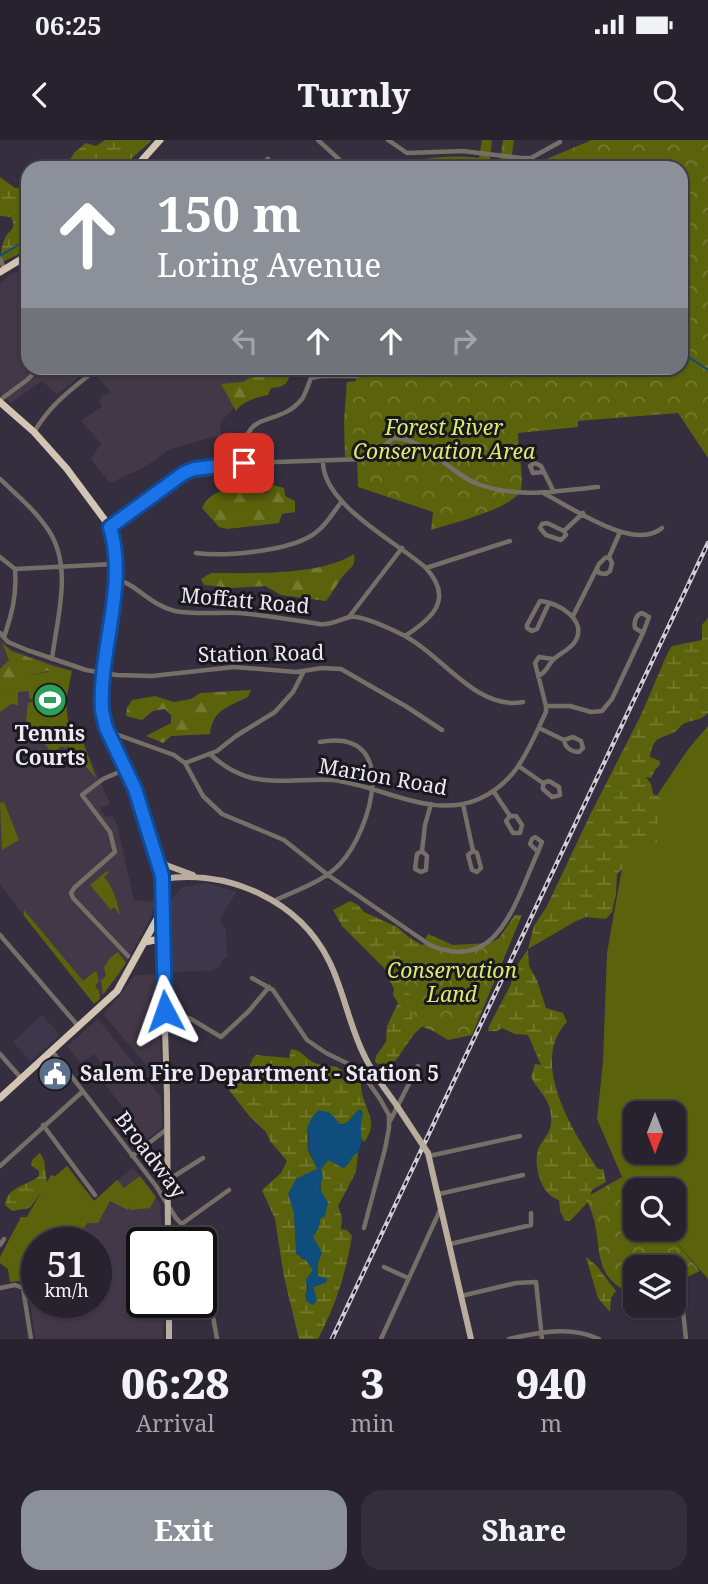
<!DOCTYPE html>
<style>
:root{--surface:#27222e;--page:#332f3a;--text:#f1f3f6;--muted:#a4a4aa;--line:#433f4a;--accent:#8c9099}
body{margin:0;font-family:"Noto Serif",serif;background:var(--page);color:var(--text);height:100vh;display:flex;flex-direction:column;font-size:26px;white-space:nowrap}
*{box-sizing:border-box;margin:0}
p{font-size:23px;color:var(--muted)}
.icon{flex:none;width:38px;height:38px;fill:none;stroke:currentColor;stroke-width:2;stroke-linecap:round;stroke-linejoin:round}
.map{position:relative;height:1199px;overflow:hidden}
.drawer{display:flex;flex-direction:column;background:var(--surface);flex:1}
.drawer>*{flex:none}
.banner{position:absolute;left:21px;top:21px;width:667px;height:214px;border-radius:21px;box-shadow:0 2px 5px #0004,0 0 0 2px var(--line);background:#8c9099;color:#fff;overflow:hidden}
.needle{width:46px;rotate:180deg}
.fabs{position:absolute;left:623px;top:961px;display:grid;gap:14px}
.fabs a{display:grid;place-items:center;width:63px;height:63px;border-radius:14px;background:var(--surface);box-shadow:0 2px 5px #0004,0 0 0 2px var(--line);font-size:35px}
.speed{position:absolute;left:21px;top:1087px;display:flex;gap:14px;font-size:35px;font-weight:700;text-align:center}
.speed>*{display:grid;place-content:center;width:91px;height:91px;border-radius:50%;background:var(--surface);box-shadow:0 2px 5px #0004,0 0 0 2px var(--line);line-height:1}
.speed small{font-size:18px;font-weight:400}
.speed .limit{border:4px solid #111;border-radius:10px;background:#fff;color:#111}
.pin{position:absolute;display:grid;place-items:center;width:60px;height:60px;color:#fff;margin:-30px;border-radius:14px;box-shadow:0 4px 10px #0006}
.me{position:absolute;width:77px;margin:-38px;rotate:356deg;stroke-linejoin:round;filter:drop-shadow(0 0 5px #0008)}
.turn{display:flex;align-items:center;gap:24px;height:147px;padding:0 21px;font-size:32px}
.turn .icon{width:91px;height:91px;stroke-width:2.5}
.turn b{display:block;font-size:49px;line-height:60px}
.lanes{display:flex;align-items:center;height:66px;padding:0 21px;background:#0003;justify-content:center;gap:35px;direction:ltr}
.lanes .off{opacity:.35}
.eta{display:flex;justify-content:space-evenly;align-items:center;height:119px;text-align:center}
.eta b{font-size:42px;font-weight:800;line-height:49px}
.action{display:flex;gap:14px;margin-top:auto;padding:14px 21px}
.action a{flex:1;height:80px;border-radius:21px;background:var(--accent);color:#fff;font-size:28px;font-weight:800;line-height:80px;text-align:center}
.action a+a{background:var(--page);color:var(--text)}
.status{display:flex;justify-content:space-between;align-items:center;height:49px;padding:0 35px;background:var(--surface);direction:ltr}
.status svg{height:19px;fill:currentColor}
header{display:flex;justify-content:space-between;align-items:center;height:91px;padding:0 21px;background:var(--surface);font-size:32px;font-weight:800}
.map>svg:first-child{display:block}
</style>
<div class="status"><b>06:25</b><svg viewBox="0 0 49 12"><path d="M0 12V9h3v3zM5 12V6h3v6zM10 12V3h3v9zM15 12V0h3v12zM26 1h20v11H26zM47 4h2v5h-2z"/></svg></div>
<header><svg class="icon" aria-label="back" viewBox="0 0 24 24"><path d="M15 5l-7 7 7 7"/></svg>Turnly<svg class="icon" aria-label="search" viewBox="0 0 24 24"><circle cx="10" cy="10" r="6"/><path d="M15 15l6 6"/></svg></header>
<div class="map">
<svg width="708" height="1199" viewBox="0 0 708 1199">
<defs>
<pattern id="forest-firs" width="22" height="20" patternUnits="userSpaceOnUse" patternTransform="scale(1.75)"><rect width="22" height="20" fill="#5a630c"/><path d="M5 1l3.5 6h-7zM16 11l3.5 6h-7z" fill="#727a30"/></pattern>
<pattern id="wetland-marsh" width="20" height="14" patternUnits="userSpaceOnUse" patternTransform="scale(1.75)"><rect width="20" height="14" fill="#5a630c"/><path d="M1 5h8M5 5V1M11 12h8M15 12V8" fill="none" stroke="#727a30"/></pattern>
<pattern id="park-crowns" width="20" height="18" patternUnits="userSpaceOnUse" patternTransform="scale(1.75)"><rect width="20" height="18" fill="#5a630c"/><path d="M2 6a3 3 0 1 1 6 0M12 15a3 3 0 1 1 6 0" fill="none" stroke="#727a30"/></pattern>
</defs>
<rect width="100%" height="100%" fill="#342e3e"/>
<path fill="#3e364b" d="M207,743l30,9 -17,26v4l6,7 1,29h-4l-3,9 -9,4 -42,1v-70l14,-15z
M42,875l18,20 -29,26 -18,-19z"/>
<path fill="#433847" fill-rule="evenodd" d="M28,127v101h257l-48,36 -17,19 1,12 -51,14 -25,18 -35,16 -19,-24 10,-16 -20,-22 21,-15 -3,-5 3,-5 9,-4 -20,-21 -9,3 -25,21 -15,-14 -31,22 -11,-9v-110l9,-9z
M0,498l8,10 64,23 -5,26 1,28 4,8 11,9 27,62 -10,4 5,9 8,-1 4,9 17,75 21,2 -4,15 -31,57 -26,30 -94,-119z
M159,834l1,53 2,57 -59,-70 18,-20 14,-19z
M98,879l63,78 1,30 -15,12 -10,-13 -13,11 -10,-13 13,-11 -25,-33 7,-7 -15,-19 -13,9 -14,-17z
M67,1026l27,35 39,-34 27,37 3,38h-21v60h21v37h-128l-8,-58 -17,1 -2,-13 -8,-6v-6l21,-40h6l24,-42 4,1zM37,1102h59v60h-59z"/>
<path fill="#5a630c" fill-rule="evenodd" d="M53,526l19,5 -6,29 2,24 4,9 11,9 13,36 -28,-32 -3,2 -3,-2 -10,7 -24,-30 -2,-3 2,-17 6,-2 -5,-3v-7l-11,1v13l-7,-1 -11,8v-18l14,2 2,-7 8,-2 7,-12 17,-3z
M708,586v553l-43,-50 9,-1v-38h-39v2l-13,-15 -25,-58 6,-57 4,-109 20,-113 62,-92zM635,973h39v39h-39z
M4,662l15,38 -17,10 -2,-47z
M107,731l2,2 -5,4c10,12 14,26 16,38l-6,-8 -3,3 -21,-25z
M24,770l59,71 13,-10 3,10 -4,5 4,5 1,8 -6,5 -70,-88z
M118,812l8,11 -23,32 -2,-15 5,-4 -2,-9 6,-9z
M67,1026l27,35 23,-21 7,8 16,-12 16,21 -6,11 -20,2 1,-4 -3,4 -18,-9 -12,22h-11l-7,11 -3,-1 -4,9h-36v43l-9,1 -1,-6 -17,2 -2,-13 -8,-6v-6l21,-40h6l24,-42 4,1z"/>
<path fill="url(#forest-firs)" d="M256,228h50v1h-21l4,9c-4,9 -9,9 -18,10l-3,7c-11,2 -25,6 -32,16l-15,-27 22,-2 11,-7z
M273,345l11,3 1,8 10,5v11l-13,2 -3,9 -52,6 -8,-2 -17,-19c13,-27 40,-16 65,-15l1,-7z
M354,414c2,12 -3,13 -10,21 -5,5 -12,19 -18,26l-45,-6 -16,-9 -32,2 -29,-3 -3,-6 10,-6c41,0 109,3 143,-19z
M2,502l9,9 42,15 -2,4 -20,5 -7,13 -8,1 -2,7 -14,-2v-25l9,-9z
M251,550l-3,7c-20,10 -35,12 -38,37l-39,2 -8,7 -17,-7 25,-13v-8l-6,-6 -12,2 -11,9 -16,-4 1,-8 5,-8 23,-4 19,6 17,-3 9,-6z"/>
<path fill="url(#wetland-marsh)" d="M105,0h47l-31,28h-56l9,-15 12,-10 10,3z
M0,37l15,11h13v62l-28,13c0,-7 2,-19 5,-25 5,-9 12,-9 6,-21l-11,-1z
M708,478v95c-8,9 -16,6 -25,11 -3,2 -5,6 -8,8 -17,8 -21,4 -25,25l10,4v4l-4,3 -5,10 -5,-1 5,7 2,10 11,6 2,3 -8,16 -1,23 -4,2 -9,-5 -5,13 -22,22 -1,20 -4,18 -6,7 -20,-2 -10,4 -48,28 1,17 8,14 9,28 17,5 4,9c-39,40 7,111 31,147h5l3,13 -14,8 -4,12 -18,19h-5l-5,-10 -1,-11c-17,-4 -24,-30 -22,-45 2,-17 16,-17 14,-40 -2,-18 -13,-24 -20,-38l4,-13 6,1 -13,-30 -13,-1 -13,-6 -5,3h-9l1,-5 22,-42 3,-14 14,-21 6,-23 13,-20 43,-91 50,-98 28,-65 4,-6 30,-6v-15z
M350,761l8,4 6,7 33,15 13,11 22,13 -3,69 -15,14 -18,26 -7,5 -11,-1 -3,-3 1,-5 10,-14 1,-16 11,-23 -5,-8 1,-6 -10,-21 -42,-42 -9,-16z
M291,909c12,1 14,10 24,14 10,4 20,1 28,8l-1,8 5,4h14c-1,23 21,37 3,59 -4,-3 -5,-17 -3,-21l-3,-11 -12,14h-8l-4,-7 -27,11c2,8 -1,18 2,25 3,6 7,9 8,16l-21,10c-3,27 -3,53 5,79l5,2 7,10 -7,10 1,12 10,8 -4,-13 14,-5 -9,-6v-14l4,-9 -9,-16 7,-14 1,-54 7,-9 6,1 9,7 4,-2 6,-11 5,-2 -2,19 -18,34 4,11 -1,12 6,1 5,6c-6,37 -17,71 -34,103h-19l-15,-62 -9,-58 -13,-29 19,-17 6,-12 -17,-20 -4,-9 -16,-15 -21,-27 16,-15 8,-17 3,-3 33,3z
M40,1013l4,7 3,24 -17,24 -18,3 -7,-6c3,-20 21,-18 34,-29v-5l-8,-6 1,-5z
M586,1117l10,8 20,26 -5,7 -1,14 -12,-14z"/>
<path fill="url(#park-crowns)" d="M482,0h10l-2,19 10,2 3,-21h11l-3,22 21,3 60,-25h116v318l-30,-45 -100,8v6l-60,6c0,14 6,44 3,56 -5,19 -72,35 -90,41l2,-18 -75,-25 -1,-29 -12,-1 -1,-37 3,-38 9,-1 1,-13h324v-200h-292c28,-10 60,-14 90,-10z
M515,775h7l-50,120 -24,5 -15,-9 -22,-9 6,-22 -14,-11 25,-55 25,11 36,-2 10,-5z
M622,1037l13,15v36l30,1 35,42 -26,12v-16h-39v28c-52,-20 -26,-57 -50,-97z"/>
<path fill="#0f4e7c" d="M319,970l11,3 11,12 8,-4 9,-11h4l1,5c-6,17 3,21 -5,38 -7,1 -7,12 -15,15l-15,-8 -7,9 2,9 -4,9 9,16 -3,13 -5,3 -1,8 -6,10 9,16 -4,9v14l10,3 -3,4 -12,4 4,13 -4,5 -6,-3 -2,-7 3,-6 -2,-9 7,-10 -7,-10 -10,-6 -2,-41 -6,-19 8,-15 21,-10 -9,-21 1,-11 -2,-9 5,-11z"/>
<g fill="none" stroke-linecap="round" stroke-linejoin="round">
<path stroke="#0f4e7c" stroke-width="2" d="M0,116l28,-17
M681,212l27,18"/>
<path stroke="#756f68" stroke-width="4.5" d="M318,0l25,23
M388,0l19,13 56,-2 58,7h10l29,-16
M257,28l11,-9
M0,119l4,9
M0,260l27,-20 12,-12
M34,292c18,-30 38,-43 64,-64
M323,322c0,43 74,80 103,106l84,-27
M244,323c-3,-58 33,-33 58,-64 4,-6 6,-14 9,-21l11,-2h34
M543,332l-10,1 -3,-7 5,-3 6,3 13,26
M0,339c17,16 36,32 49,52 24,37 8,87 3,128
M545,354c28,14 89,58 117,34
M111,387l57,-44 26,-14 50,-6 120,-4 8,-2 21,-19c34,0 55,35 85,46 40,15 79,7 120,3
M564,391l-17,-8 -5,1 -2,4 6,7 15,5 5,-5 -2,-4 19,-18
M196,413c28,4 88,-2 113,-16 15,-8 23,-23 33,-36
M0,417l15,12 99,-5
M597,429l2,4 7,1 4,-3 2,-8 -3,-6
M114,439c21,3 35,26 61,32 21,4 44,1 64,2 28,2 53,7 80,11 11,2 21,-5 31,-7 13,-2 43,13 55,19 38,20 72,75 118,66
M573,476l26,-52 6,-6 4,-1 11,-25
M349,477l53,-69
M0,493l8,9 19,8 59,20 31,5 35,1 82,-9 62,5 26,-4 19,1 66,38 35,23
M405,496c28,-18 49,-37 21,-68
M4,497c8,-23 13,-43 11,-68
M538,536c8,-3 9,-9 14,-15 6,-7 16,-10 22,-18 16,-22 -16,-41 -34,-42l-13,24v3l5,3 5,-2 12,-26
M546,566h24l21,6 11,-1 10,-12 31,-66 -8,-5c-1,-5 0,-13 7,-15l7,4 -6,16
M539,588l25,12c1,8 8,12 15,12l4,-4 -2,-7 -8,-4 -9,3
M110,592l64,23 11,8 18,33 19,18 62,26 44,35 102,70c69,30 86,-46 108,-93l-8,-8 2,-5 3,-2 7,5 -4,10
M211,615c12,11 25,19 41,23 26,6 54,0 81,2 47,5 98,40 146,19 39,-17 50,-52 67,-87v-6l-11,-43 4,-6 14,2
M185,623l32,-12 19,-15 39,-24 18,-20 11,-21
M520,627l23,16v6l9,8 8,-2 -1,-8 -10,-6 -6,2
M126,629l-23,10 -21,16 28,37 5,20 -41,36 -3,5 2,5 55,58
M494,652l16,24 -4,5 7,12h7l2,-8 -6,-9h-6
M463,664l10,47 4,2 4,15 -4,4 -5,-2 -4,-15 5,-4
M422,711l5,5 -1,14 -5,2 -6,-3 2,-15 5,-3 3,-26 6,-21
M274,761c22,-11 49,-19 66,-37 32,-35 61,-137 -20,-122
M0,795l79,92
M252,838l21,12 34,50 19,13 33,16 21,30 9,16v13l-4,21 -21,79
M165,871l26,8 30,18 28,-26 20,-24
M52,911l104,135 20,32 22,24
M0,914l22,25
M390,981l28,-55
M43,985l52,70
M132,1016l35,-27
M429,1016l91,-20
M0,1026l82,-74
M168,1040l35,-22
M439,1054l84,-19
M183,1083l46,-33
M450,1104l81,-19v-12
M0,1105l4,-6
M201,1111l16,88
M384,1127l24,11
M674,1142l9,29 3,28
M0,1148l15,-3 8,3 8,51
M461,1156l55,-13 20,-1 6,57
M674,1163l7,1
M381,1199l60,-131
M509,1199c30,-7 61,-13 90,0"/>
<path stroke="#b9ad9e" stroke-width="6" d="M155,712l11,13 27,10
M162,739c66,-10 137,21 167,82 15,30 20,65 36,96 8,17 21,33 32,49
M163,770l-1,22 5,162 1,148
M428,1013l43,186
M169,1199v-37"/>
<path stroke="#d3c5b3" stroke-width="7" d="M135,28l25,-28
M0,132l28,-17
M0,262l34,30 33,37 43,58 4,22v45l-12,117c6,25 20,47 30,71 15,34 31,90 31,126l-46,83 -117,107
M145,802l10,-2 7,5"/>
<defs>
<path id="rail" d="M332,1199l376,-796"/>
</defs>
<use href="#rail" stroke="#d1cdd8" stroke-width="4.5"/>
<use href="#rail" stroke="#1a181f" stroke-width="2" stroke-dasharray="5" stroke-linecap="butt"/>
<path stroke="#b9ad9e" stroke-width="6" d="M397,966l31,47"/>
</g>
<g fill="none" stroke-linecap="round" stroke-linejoin="round">
<defs>
<path id="route" d="M165,871l-3,-135 -27,-87 -29,-61 -4,-17c-4,-59 26,-125 8,-184l74,-54 10,-4 50,-6"/>
</defs>
<use href="#route" stroke="#114b97" stroke-width="18"/>
<use href="#route" stroke="#1a73e8" stroke-width="12"/>
</g>
<defs>
<symbol id="stadium-disc" viewBox="-11 -11 22 22"><circle r="9.5" fill="#2e9e5b" stroke="#1a181f"/><path d="M0-5a6.5 5 0 1 0 0 10a6.5 5 0 1 0 0-10ZM-3.5-1.8h7v3.6h-7Z" fill="#fff"/></symbol>
<symbol id="civic-disc" viewBox="-11 -11 22 22"><circle r="9.5" fill="#5c6f8a" stroke="#1a181f"/><path d="M-.6-6.5H3V-4.5H.6V-3L4-1V1h2V6H-6V1h2V-1L-.6-3ZM-1.2 2.5V6h2.4V2.5Z" fill="#fff"/></symbol>
</defs>
<g fill-rule="evenodd">
<use href="#stadium-disc" x="31" y="541" width="38" height="38"/>
<use href="#civic-disc" x="36" y="915" width="38" height="38"/>
</g>
<g text-anchor="middle" stroke-width="6" stroke-linejoin="round" paint-order="stroke">
<g font-size="21" font-style="italic" fill="#dbec6d" stroke="#1a181f">
<text x="444" y="295">Forest River<tspan x="444" dy="24">Conservation Area</tspan></text>
<text x="452" y="838">Conservation<tspan x="452" dy="24">Land</tspan></text>
</g>
<g font-size="21" fill="#eeeaf5" stroke="#1a181f">
<text transform="translate(245 461) rotate(5)" y="7">Moffatt Road</text>
<text transform="translate(261 514) rotate(-1)" y="7">Station Road</text>
<text transform="translate(383 637) rotate(10)" y="7">Marion Road</text>
<text transform="translate(150 1015) rotate(53)" y="7">Broadway</text>
</g>
<g font-size="21" font-weight="bold" fill="#eeeaf5" stroke="#1a181f">
<text x="50" y="601">Tennis<tspan x="50" dy="24">Courts</tspan></text>
<text x="80" y="941" text-anchor="start">Salem Fire Department - Station 5</text>
</g>
</g>
</svg>
<div class="fabs">
<a><svg class="needle" viewBox="-14 -14 28 28"><path d="M0-13l5 13h-10z" fill="#e53935"/><path d="M0 13l5-13h-10z" fill="#a4a4aa"/></svg></a>
<a><svg class="icon" aria-label="search" viewBox="0 0 24 24"><circle cx="10" cy="10" r="6"/><path d="M15 15l6 6"/></svg></a>
<a><svg class="icon" aria-label="layers" viewBox="0 0 24 24"><path d="M12 4l9 5-9 5-9-5zM3 14l9 5 9-5"/></svg></a>
</div>
<div class="speed"><div>51<small>km/h</small></div><div class="limit">60</div></div>
<div class="pin" style="left:244px;top:323px;background:#d93025"><svg class="icon" aria-label="arrive" viewBox="0 0 24 24"><path d="M6 21V4h12l-3 4 3 4H6"/></svg></div>
<svg class="me" style="left:165px;top:871px" viewBox="-20 -20 40 40"><path d="M0-17L14 15 0 8-14 15z" fill="#1a73e8" stroke="#fff" stroke-width="4"/></svg>
<div class="banner">
<div class="turn"><svg class="icon" aria-label="ahead" viewBox="0 0 24 24"><path d="M12 20V5M6 11l6-6 6 6"/></svg><div><b>150 m</b>Loring Avenue</div></div>
<div class="lanes"><svg class="icon off" aria-label="left" viewBox="0 0 24 24"><path d="M17 20v-9H6M10 6l-5 5 5 5"/></svg><svg class="icon" aria-label="ahead" viewBox="0 0 24 24"><path d="M12 20V5M6 11l6-6 6 6"/></svg><svg class="icon" aria-label="ahead" viewBox="0 0 24 24"><path d="M12 20V5M6 11l6-6 6 6"/></svg><svg class="icon off" aria-label="right" viewBox="0 0 24 24"><path d="M7 20v-9h11M14 6l5 5-5 5"/></svg></div>
</div>
</div>
<section class="drawer">
<div class="eta">
<div><b>06:28</b><p>Arrival</p></div>
<div><b>3</b><p>min</p></div>
<div><b>940</b><p>m</p></div>
</div>
<div class="action"><a>Exit</a><a>Share</a></div>
</section>
